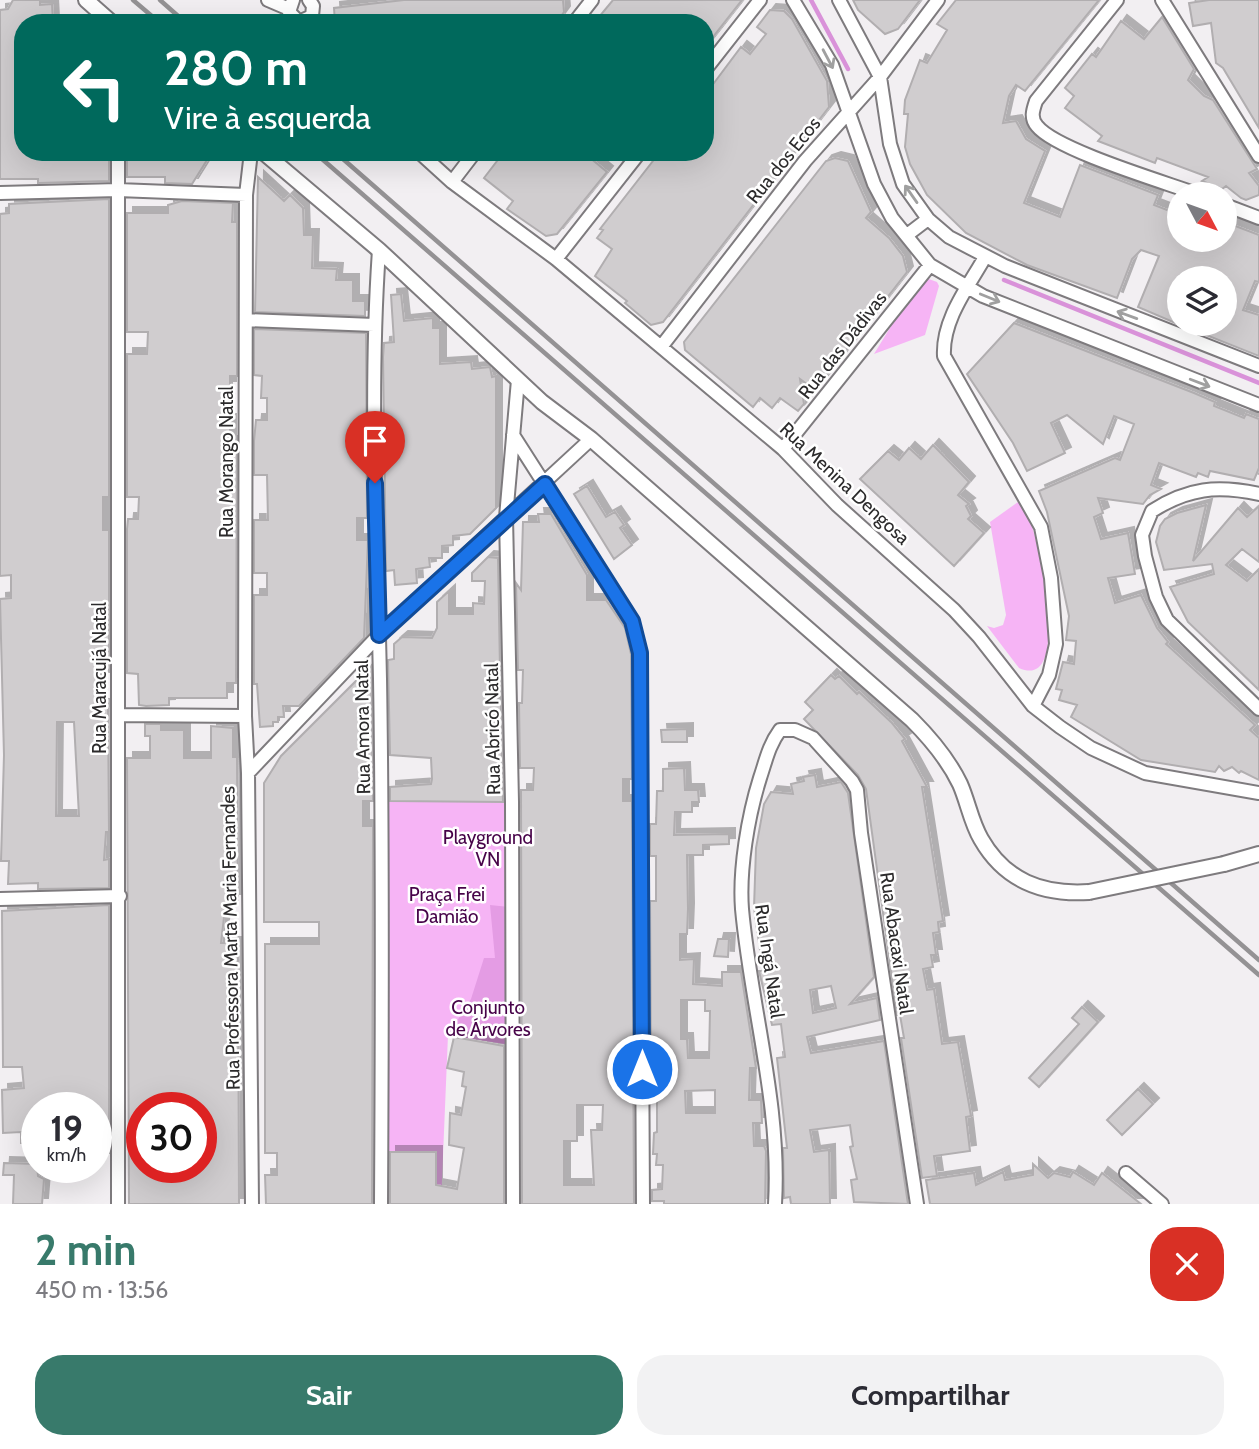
<!DOCTYPE html>
<html lang="pt">
<meta charset="utf-8">
<style>
:root{--surface:#fff;--page:#f2f2f3;--text:#2b2b33;--muted:#7c7c81;--accent:#387a6b}
body{margin:0;font-family:Cabin,sans-serif;background:var(--page);color:var(--text);height:100vh;display:flex;flex-direction:column;font-size:26px;white-space:nowrap}
*{box-sizing:border-box;margin:0}
p{font-size:23px;color:var(--muted)}
.icon{flex:none;width:38px;height:38px;fill:none;stroke:currentColor;stroke-width:2;stroke-linecap:round;stroke-linejoin:round}
.map{position:relative;height:1204px;overflow:hidden}
.side{display:flex;flex-direction:column;background:var(--surface);flex:1}
.side>*{flex:none}
.top-card{position:absolute;left:14px;top:14px;width:700px;height:147px;border-radius:28px;box-shadow:0 7px 28px #0002;background:#00695c;color:#fff;overflow:hidden}
.needle{width:46px;rotate:131deg}
.controls{position:absolute;left:1167px;top:182px;display:grid;gap:14px}
.controls a{display:grid;place-items:center;width:70px;height:70px;border-radius:50%;background:var(--surface);box-shadow:0 7px 28px #0002;font-size:35px}
.speed{position:absolute;left:21px;top:1092px;display:flex;gap:14px;font-size:35px;font-weight:700;text-align:center}
.speed>*{display:grid;place-content:center;width:91px;height:91px;border-radius:50%;background:var(--surface);box-shadow:0 7px 28px #0002;line-height:1}
.speed small{font-size:18px;font-weight:400}
.speed .limit{border:10px solid #d22;background:#fff;color:#111}
.pin{position:absolute;display:grid;place-items:center;width:60px;height:60px;color:#fff;margin:-72px -30px;border-radius:50% 50% 50% 0;rotate:-45deg;box-shadow:0 0 7px #0007}
.pin .icon{rotate:45deg}
.me{position:absolute;width:77px;margin:-38px;rotate:0deg;stroke-linejoin:round;filter:drop-shadow(0 0 5px #0008)}
.turn{display:flex;align-items:center;gap:24px;height:147px;padding:0 35px;font-size:32px}
.turn .icon{width:91px;height:91px;stroke-width:2.5}
.turn b{display:block;font-size:49px;line-height:60px}
.round{display:grid;place-items:center;flex:none;width:74px;height:74px;border-radius:28px;background:var(--page)}
.overview{display:flex;align-items:center;justify-content:space-between;height:119px;padding:0 35px}
h1{font-size:42px;font-weight:800;line-height:52px;color:var(--accent)}
.cta{display:flex;gap:14px;margin-top:auto;padding:14px 35px}
.cta a{flex:1;height:80px;border-radius:28px;background:var(--accent);color:#fff;font-size:28px;font-weight:800;line-height:80px;text-align:center}
.cta a+a{background:var(--page);color:var(--text)}
.map>svg:first-child{display:block}
</style>
<div class="map">
<svg width="1259" height="1204" viewBox="0 0 1259 1204">
<defs>
<filter id="shadow"><feDropShadow dx="6" dy="-6" stdDeviation="0" flood-color="#0004"/></filter>
</defs>
<rect width="100%" height="100%" fill="#f2eff2"/>
<path fill="#f6b4f5" d="M926,278l11,4 2,4 -14,49 -51,19 41,-67z
M1018,502c4,5 9,12 12,18 8,21 43,172 -11,148l-32,-42 7,2 9,-3 3,-10 -16,-93z
M383,802h129v243l-64,-10 -7,169h-60z"/>
<path fill="#e49ce4" d="M490,905l19,2 3,138 -64,-10 23,-36 13,-41h11z"/>
<g fill="none" stroke-linecap="round" stroke-linejoin="round">
<path stroke="#d992d9" stroke-width="4.5" d="M811,0l37,69
M1004,280l255,103"/>
</g>
<path fill="#d0cdcf" stroke="#b1aeb0" stroke-width="2" fill-rule="evenodd" filter="url(#shadow)" d="M13,0h27v5l12,-1 1,19h-30v129h86v29l-71,2v-4h-38v-169l8,-1z
M404,0h159l1,12 -8,11h-221l-1,-15z
M613,0h129l-37,47v-24h-111z
M853,0h67l-22,29 -13,5 -27,-24z
M956,0h143l-74,91 -9,-6 -7,11 -6,27 13,-2 10,18 19,12 -21,52 36,14 20,-52 78,30 -4,10 26,10v25h45v-18l34,13v47l-4,-1 -12,29 16,5v41l-78,-31 44,-1v-46l-45,-3v50l-42,-18 21,-51 -18,-6 -9,9 -15,39 -90,-33 -61,-32 -39,-38 -17,-31 -5,-17 3,-33h-4l1,-14 15,-40 7,3 20,-33 -10,-6z
M1209,0h50v128l-36,-60 -7,-5 -5,-40 -18,3 -4,-23z
M770,10l14,1 8,8 35,62 2,26 -166,215 -12,3 -26,-22 2,-2 -32,-25 17,-27 -15,-11 6,-8 -3,-1 60,-77h45v-57l36,-48 9,7 16,-20 -9,-7z
M1162,17l32,52 -6,11 16,16 9,4 44,69 -8,4 10,13v9l-13,5 -5,-2 -15,-12 -4,3 -20,-8 6,-4 -51,-19 -2,5 -57,-22 4,-5 -37,-28 9,-12 -9,-8 27,-34 4,3 25,-36 23,18z
M127,152h85l-20,32 -27,-1v-6h-38z
M504,152h79l24,20 -50,62 -11,2 -39,-27 6,-8 -29,-23z
M835,158l13,3 23,51 -5,6 23,20 14,18 4,16 -92,118 -15,-11 4,25 -6,7 -18,-13 -8,10 -12,-10 -7,9 -68,-57 -1,-8 142,-181z
M258,177l26,24 6,-6 13,13 1,27h9l-1,33 25,1 -1,11h17v21h12v15l-110,-4z
M109,199v298h-6v33h6v142h-11v33h10l1,127h-3l-2,28 5,-1v29l-71,1v-6l-30,1 1,-23h-8l3,-106 -4,-156 11,-1v-23l-11,1v-362l9,-1v-9zM57,722h17l5,94h-23z
M182,201l51,2 -1,19h5v154h-7v11h-4v33h4v22h7l-1,241h-9v15h-58v7l-23,1 -7,-1 -1,-31 -11,-1v-144l1,-10h10l1,-22h-12v-143h20l1,-22h-21v-119h41v-8z
M401,294l3,27 29,-3v10h7v36l31,-2 1,7 18,-2 2,10 4,-1v132l-26,26 -17,2v9l-11,1v12h-13l1,9 -14,2 1,14 -22,2 -1,-15 -8,1 -3,-214 1,-14 10,-1 -3,-47z
M1014,323l180,70 21,9 -1,4 30,12 2,-4 13,5v49l-5,12 -44,-9 -2,6 -10,-4 -2,4 -37,-14 -8,22 10,4 -11,6 -7,9 -45,-6 5,15 -9,4 7,22 27,-6 7,41 -27,4 7,25 26,-8 16,33 11,14 -2,2 89,81 -5,5 9,8v42l-18,-9 -2,2 -7,-6 -8,4 -5,-5 -4,6 -74,-12 -70,-43 6,-12 -18,-5 3,-10 -6,-1 7,-27 11,2 2,-23 -10,-1 3,-24 -22,-104 -8,-21 76,-33 5,2 14,-36 -20,-8 -11,28 -36,-29 -16,8 14,30 -38,18 -14,-28 -46,-69z
M254,329l112,4 1,185h-10v22h11l-4,98 -65,68h-16l1,11h-6v5h-5v4l-13,1 -3,-43h-3v-89h13v-22h-13v-53h14l-1,-45h-13v-34l2,-21h11v-22h-6l1,-22 -8,-1z
M933,445l36,37 -11,13 11,9 -3,2 5,10 -3,3 16,14 -30,33 -94,-87 28,-28 11,9 10,-12 12,11z
M587,486l19,31 9,-5 9,13 -4,3 12,17 -18,14 -40,-65z
M1206,505l-13,56 45,-53 9,9 12,-11v56l-17,-13 -16,16 21,16 12,-12v121l-71,-68 -18,-35 44,-13 -2,-10 -48,6 -8,-28 4,-16 5,-7 12,-6z
M538,514h13l36,61v25h19l19,28 6,26 1,125h-9v22h9l2,403h-112l-1,-414h12l1,-22h-14l-1,-65h3l1,-33h-5l-2,-87 5,7 2,-68h16zM577,1105h26l-1,25h-11l3,55h-30v-44h13z
M488,557l10,1 2,112h-5v33h6l2,99 -113,-1v-14l41,-3 1,-5 -1,-21 -41,-3 -2,-95 6,-1v-15l8,-7 30,1 5,-10v-26l12,-11v23h24v-11l11,1 1,-23h-13v-8z
M371,666l2,135h-10v25h10l-1,378h-106l-1,-29h12v-22h-12v-209h54v-22h-55v-139l17,-27z
M831,675l4,4 4,-3 18,18 2,-2 33,31 13,16 -3,2 25,46h-5l21,134 -5,1 1,10 -6,1 3,22h-5l2,12 -10,2 4,21 7,-1 8,55 16,-2 13,74 -5,1 4,34 -36,5 3,20 -15,2 -21,-140h3l-4,-23h-3l-31,-226 -8,-14 -54,-56 9,-9 -8,-8z
M145,724h16v6h23v28h27v-32l22,2v29h4l1,143h-12l-5,43h17l1,261h-110l-2,-446h23v-22h-5zM142,1108h59v59h-59z
M687,729v13h-25l-1,-12z
M684,768l1,22h13l1,12h-7v10h-17l-1,23 55,-1v10l-26,1v10h-16l1,54 -1,25h-7v26l14,-1 -1,25 29,2v-14h19l15,96h-6l-1,32h12l1,23h-9l1,23h10l2,5 -1,53h-101v-3h-12v-11l10,-1 1,-24h-7l1,-11h-4l1,-21 3,-1v-67h-6l-1,-164h6v-45h-6v-32h6l1,-33h6v-22zM681,1000h24v11h5l-1,47h-21l-1,-19h-6zM715,1090v23h-29l-1,-22z
M815,775l2,12 24,-5 7,11 26,184 -24,27 27,-6 3,22 -73,17 4,16 73,-12 24,163 -54,-2 -3,-22 6,-1 -7,-32 3,-1 -3,-21 -40,5 4,22 15,-2 1,54h-39l-1,-7 -6,1 -1,-50h4l-10,-90 8,-1 -4,-33 -9,1 -13,-54h4l-9,-63 2,-60 8,-44 7,-12 22,2 -2,-10 13,-3 -1,-4zM831,986l5,22 -23,5 -3,-23z
M109,905v248h-13v-45h-59v34l-16,1v-11l-18,1 -1,-43 22,-2 -2,-21h-19l-1,-156z
M718,939h11l-1,18 -14,-1z
M1082,1007l16,15 -59,65 -10,-9 50,-54 -7,-6z
M454,1037l50,9v158h-114v-52h46v33l21,4 7,-41 -15,-3 1,-32 11,2 5,-28 -4,-1 2,-14 -17,-4z
M1138,1089l15,15 -31,31 -15,-15z
M4,1163l33,1 1,12 6,3 -2,25h-29l1,-29h-11z
M1033,1164l15,14 6,-5 16,4 3,-5 21,13 8,-12 39,31h-211l-4,-24 48,-7 2,12 27,-13 2,8 28,-5z"/>
<g fill="none" stroke-linecap="round" stroke-linejoin="round">
<defs>
<path id="minor" d="M268,0l21,9
M293,0l-4,12 10,10 13,-6 1,-10 -4,-6
M793,0l39,65 42,119 18,34 38,47 53,31 276,109
M839,0l41,77 10,67 13,40 25,35 21,18 56,29 254,100
M1117,0l-81,101c-3,9 -6,17 1,25 19,24 127,56 160,68
M1162,0l97,156
M574,23l18,-23
M705,70l55,-70
M419,152l33,30 104,77 227,190 54,56 117,105 25,27 54,69 27,21 31,21 54,25 114,20
M452,182l23,-30
M0,193l118,-3 128,5
M1225,205l34,13
M907,235l21,-16
M379,250c-10,143 -2,286 1,429 3,175 2,350 1,525
M985,257c-17,30 -43,63 -41,99l97,171 10,51 5,66 -7,31 -16,31
M556,259l84,-107
M246,320l128,5
M661,347l144,-186 75,-84 58,-77
M513,435l119,186 8,32 3,551
M783,449l147,-184
M1259,494c-42,-9 -71,-6 -107,17l-10,24 3,21 11,41 11,23 92,89
M118,715l127,1
M248,773l-3,-57 1,-521 5,-43
M0,899l120,-3
M1126,1173l36,31
M118,1204v-1052
M252,1204l-4,-431 131,-138 212,-196
M513,1204l-1,-402 -6,-285 12,-137
M775,1204c6,-100 -24,-196 -33,-295 -3,-39 6,-93 18,-131 6,-18 9,-33 20,-48h15l18,8 39,43 5,9 4,43 56,371"/>
<path id="tertiary" d="M86,0l26,23
M263,152l116,98 163,152 49,37 321,281c19,19 36,39 48,64 8,18 11,38 21,55 24,42 61,56 108,53
M1224,864l35,-10"/>
</defs>
<use href="#minor" stroke="#7e7b7e" stroke-width="16"/>
<use href="#tertiary" stroke="#7e7b7e" stroke-width="18"/>
<use href="#minor" stroke="#fff" stroke-width="12"/>
<use href="#tertiary" stroke="#fff" stroke-width="14"/>
<path stroke="#949294" stroke-width="4.5" d="M133,0l27,23
M160,0l26,23
M314,152l945,823
M335,152l924,808"/>
<defs>
<path id="tertiary-bridge" d="M1089,892l135,-28"/>
</defs>
<use href="#tertiary-bridge" stroke="#7e7b7e" stroke-width="18" stroke-linecap="butt"/>
<use href="#tertiary-bridge" stroke="#fff" stroke-width="14"/>
</g>
<defs><path id="oneway-shaft" d="M-6 0H5M1.5-3L5.5 0L1.5 3" fill="none" stroke-width="1.6" stroke-linecap="round" stroke-linejoin="round" transform="scale(1.75)"/></defs>
<g stroke="#a0a0a0">
<use href="#oneway-shaft" transform="translate(828 59) rotate(62)"/>
<use href="#oneway-shaft" transform="translate(911 194) rotate(-125)"/>
<use href="#oneway-shaft" transform="translate(990 298) rotate(22)"/>
<use href="#oneway-shaft" transform="translate(1127 315) rotate(-160)"/>
<use href="#oneway-shaft" transform="translate(1200 383) rotate(21)"/>
</g>
<g fill="none" stroke-linecap="round" stroke-linejoin="round">
<defs>
<path id="route" d="M375,483l4,152 166,-151 87,137 8,32 2,416"/>
</defs>
<use href="#route" stroke="#114b97" stroke-width="18"/>
<use href="#route" stroke="#1a73e8" stroke-width="12"/>
</g>
<g text-anchor="middle" stroke-width="5" stroke-linejoin="round" paint-order="stroke">
<g font-size="19" fill="#2c2b2c" stroke="#fff">
<text transform="translate(783 160) rotate(-51)" y="7">Rua dos Ecos</text>
<text transform="translate(842 345) rotate(-52)" y="7">Rua das Dádivas</text>
<text transform="translate(226 462) rotate(-90)" y="7">Rua Morango Natal</text>
<text transform="translate(845 483) rotate(43)" y="7">Rua Menina Dengosa</text>
<text transform="translate(99 678) rotate(-90)" y="7">Rua Maracujá Natal</text>
<text transform="translate(362 727) rotate(-91)" y="7">Rua Amora Natal</text>
<text transform="translate(492 729) rotate(-91)" y="7">Rua Abricó Natal</text>
<text transform="translate(230 938) rotate(-91)" y="7">Rua Professora Marta Maria Fernandes</text>
<text transform="translate(897 943) rotate(82)" y="7">Rua Abacaxi Natal</text>
<text transform="translate(770 961) rotate(82)" y="7">Rua Ingá Natal</text>
</g>
<g font-size="19" fill="#470349" stroke="#fff">
<text x="488" y="844">Playground<tspan x="488" dy="22">VN</tspan></text>
<text x="447" y="901">Praça Frei<tspan x="447" dy="22">Damião</tspan></text>
<text x="488" y="1014">Conjunto<tspan x="488" dy="22">de Árvores</tspan></text>
</g>
</g>
</svg>
<div class="controls">
<a><svg class="needle" viewBox="-14 -14 28 28"><path d="M0-13l5 13h-10z" fill="#e53935"/><path d="M0 13l5-13h-10z" fill="#7c7c81"/></svg></a>
<a><svg class="icon" aria-label="layers" viewBox="0 0 24 24"><path d="M12 4l9 5-9 5-9-5zM3 14l9 5 9-5"/></svg></a>
</div>
<div class="speed"><div>19<small>km/h</small></div><div class="limit">30</div></div>
<div class="pin" style="left:375px;top:483px;background:#d93025"><svg class="icon" aria-label="arrive" viewBox="0 0 24 24"><path d="M6 21V4h12l-3 4 3 4H6"/></svg></div>
<svg class="me" style="left:642px;top:1069px" viewBox="-20 -20 40 40"><circle r="17" fill="#1a73e8" stroke="#fff" stroke-width="3"/><path d="M0-11L8 9 0 5-8 9z" fill="#fff"/></svg>
<div class="top-card">
<div class="turn"><svg class="icon" aria-label="left" viewBox="0 0 24 24"><path d="M17 20v-9H6M10 6l-5 5 5 5"/></svg><div><b>280 m</b>Vire à esquerda</div></div>
</div>
</div>
<section class="side">
<div class="overview"><div><h1>2 min</h1><p>450 m · 13:56</p></div><a class="round" style="background:#d93025;color:#fff"><svg class="icon" aria-label="close" viewBox="0 0 24 24"><path d="M6 6l12 12M18 6L6 18"/></svg></a></div>
<div class="cta"><a>Sair</a><a>Compartilhar</a></div>
</section>
